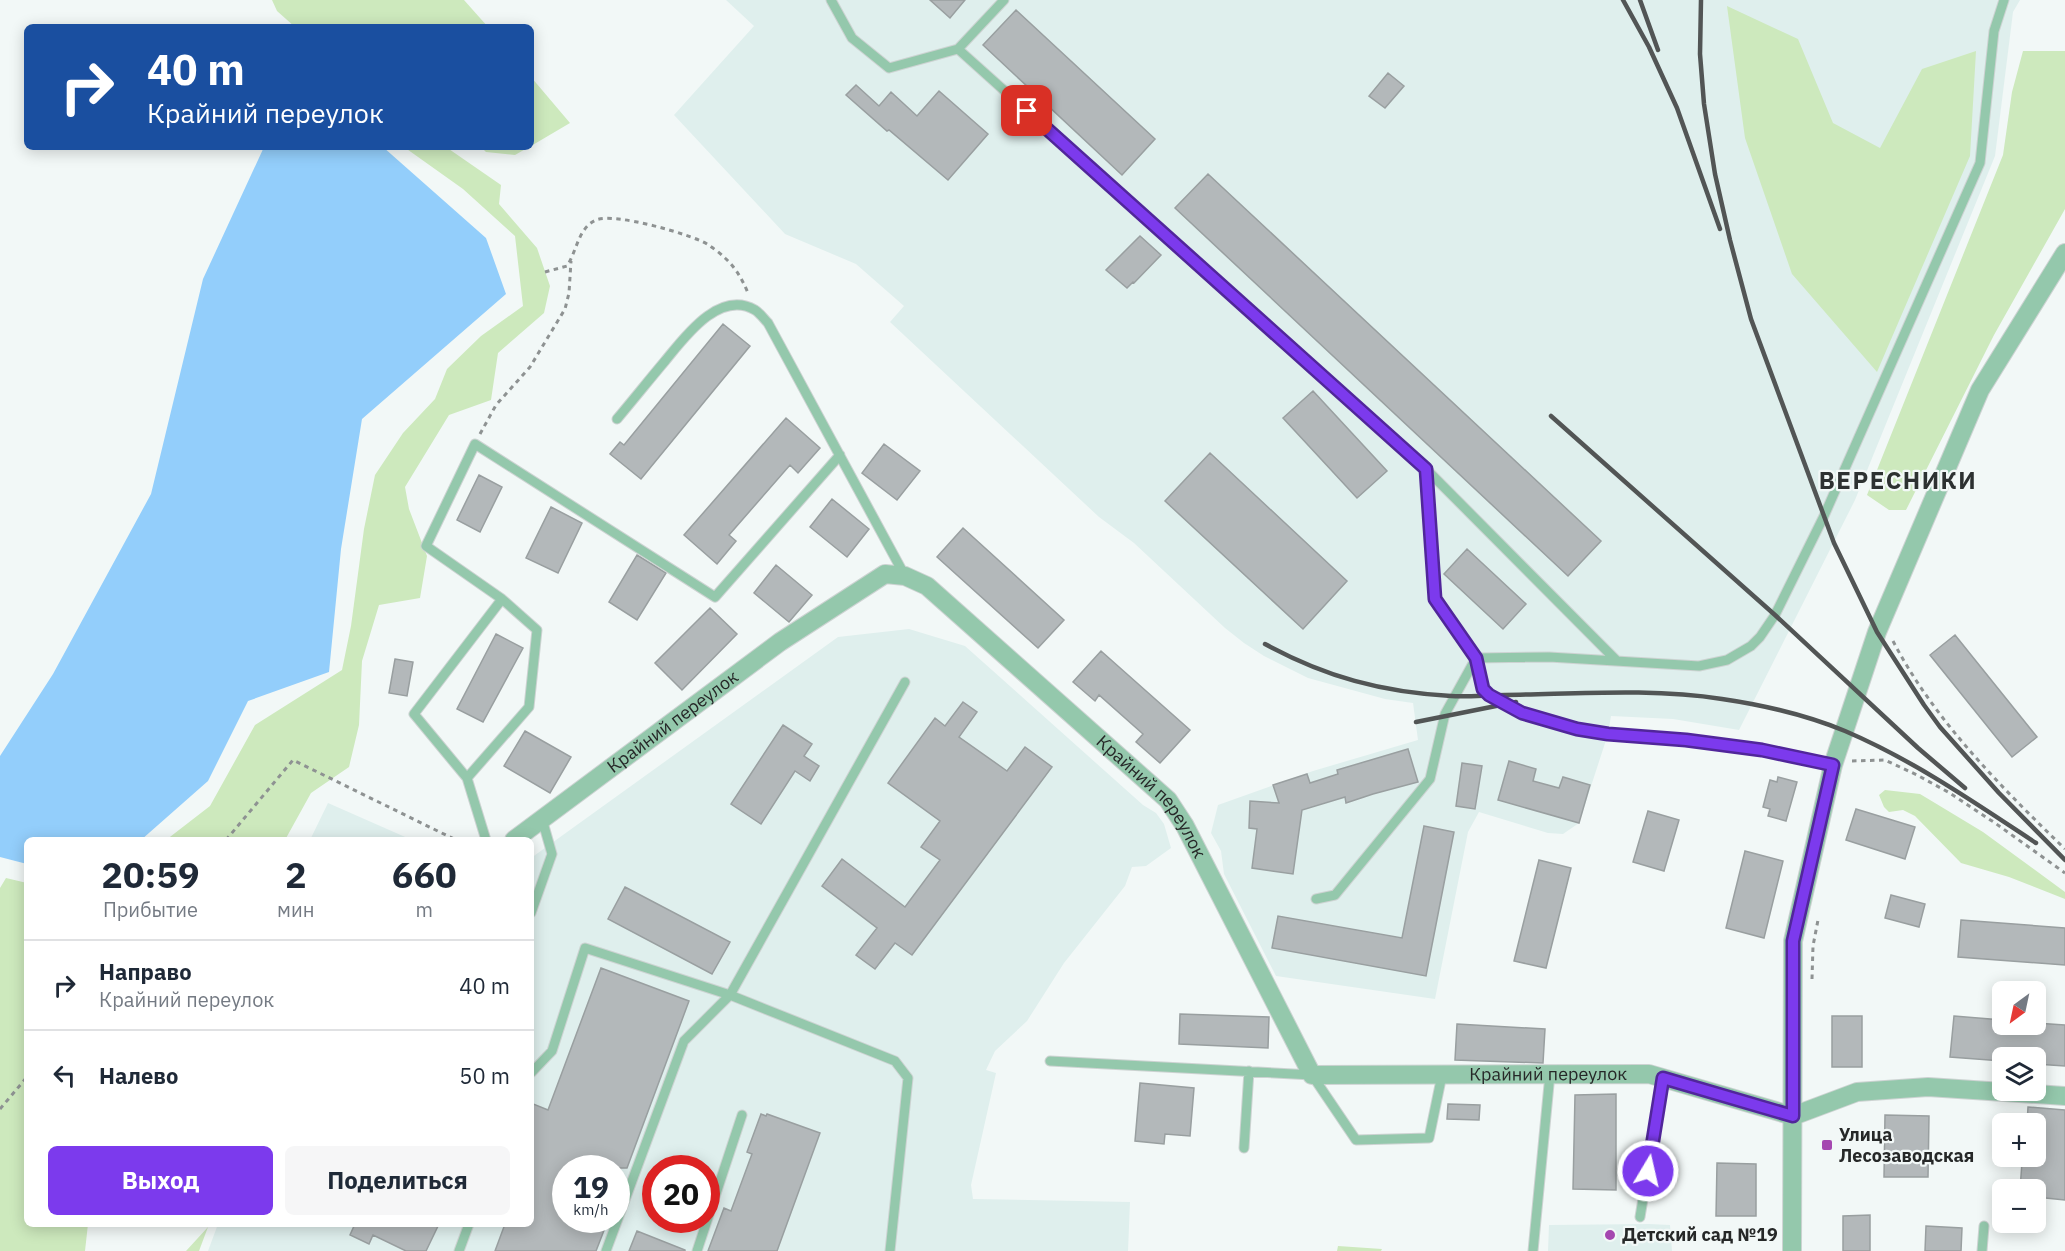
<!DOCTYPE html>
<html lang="ru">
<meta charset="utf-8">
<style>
:root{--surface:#fff;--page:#f6f6f7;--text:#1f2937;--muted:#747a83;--line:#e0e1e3;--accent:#7c3aed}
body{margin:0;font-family:"IBM Plex Sans",sans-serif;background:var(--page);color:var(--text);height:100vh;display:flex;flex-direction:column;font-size:22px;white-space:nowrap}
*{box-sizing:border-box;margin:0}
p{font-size:20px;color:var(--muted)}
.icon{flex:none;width:33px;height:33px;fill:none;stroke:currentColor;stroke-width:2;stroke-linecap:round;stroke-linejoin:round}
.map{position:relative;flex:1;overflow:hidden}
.drawer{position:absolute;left:24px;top:837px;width:510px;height:390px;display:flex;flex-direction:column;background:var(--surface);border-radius:9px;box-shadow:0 3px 15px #0003}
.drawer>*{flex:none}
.guide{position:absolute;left:24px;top:24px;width:510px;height:126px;border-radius:9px;box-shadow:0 3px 15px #0003;background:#1a4fa0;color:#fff;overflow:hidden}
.needle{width:39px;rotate:213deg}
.tools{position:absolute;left:1992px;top:981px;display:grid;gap:12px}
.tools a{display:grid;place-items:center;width:54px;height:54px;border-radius:9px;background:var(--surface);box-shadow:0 3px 15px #0003;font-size:30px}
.speed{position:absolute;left:552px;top:1155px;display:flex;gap:12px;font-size:30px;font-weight:700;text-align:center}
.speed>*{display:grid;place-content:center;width:78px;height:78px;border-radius:50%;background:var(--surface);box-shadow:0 3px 15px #0003;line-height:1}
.speed small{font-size:15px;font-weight:400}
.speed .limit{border:9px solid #d22;background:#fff;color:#111}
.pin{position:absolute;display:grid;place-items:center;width:51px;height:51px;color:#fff;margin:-26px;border-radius:12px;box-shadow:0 3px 9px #0006}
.me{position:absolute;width:66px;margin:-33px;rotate:9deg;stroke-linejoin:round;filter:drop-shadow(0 0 4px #0008)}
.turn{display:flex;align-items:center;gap:21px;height:126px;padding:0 24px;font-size:27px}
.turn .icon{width:78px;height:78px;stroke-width:2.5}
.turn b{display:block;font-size:42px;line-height:51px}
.eta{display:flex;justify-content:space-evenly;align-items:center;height:102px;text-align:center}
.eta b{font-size:36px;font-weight:700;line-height:42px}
.primary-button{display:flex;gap:12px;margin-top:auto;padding:12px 24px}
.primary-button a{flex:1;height:69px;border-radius:9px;background:var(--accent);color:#fff;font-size:24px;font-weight:700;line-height:69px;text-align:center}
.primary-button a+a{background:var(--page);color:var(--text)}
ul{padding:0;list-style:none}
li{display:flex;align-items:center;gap:18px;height:90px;padding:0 24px;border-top:2px solid var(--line)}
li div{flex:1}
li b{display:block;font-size:22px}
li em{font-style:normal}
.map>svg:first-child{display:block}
</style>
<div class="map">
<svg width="2065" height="1251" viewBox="0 0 2065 1251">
<rect width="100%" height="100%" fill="#f2f8f7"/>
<path fill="#dfefed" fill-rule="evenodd" d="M726,0h1294l-7,12 -18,144 -140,344 -116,230 -66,-11 -62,-3 -3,18 -29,89 -16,11 -15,-1 -69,-21 -11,20 -33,167 -159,-23 -52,-102 -3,-23 -10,-18 7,-28 95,-34 105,-31 -5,-37 -28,-4 -77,-21 -44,-22 -20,-13 -19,-15 -91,-85 -35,-26 -209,-195 14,-16 -48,-42 -71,-30 -111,-119 80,-89z
M909,629l56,17 178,159 13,8 8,11 7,24 -25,18 -14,1 -7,19 -61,77 -37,58 -32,30 -9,19 10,3 -25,112 2,14 157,3 -2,49h-920l10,-27h313v-366l307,-221zM566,1168h50v52h-50zM656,1168h50v52h-50z
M328,803l84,37h-102z
M1649,1224l21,1 2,26h-124l1,-26z"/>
<path fill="#cde9bd" d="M272,0h192l24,27h-193l-18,-16z
M1727,6l71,33 35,84 47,25 42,-79 54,-18 -6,105 -93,216 -85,-98 -47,-136z
M2023,51h42v158l-71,126 -88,175h-17l-22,-15 136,-340 9,-63z
M531,77l39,46 -39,23z
M404,147h42l55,38 -2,19 38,44 13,38 -6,27 -46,40 -7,47 -42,15 -44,72 4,22 18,47 -7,42 -41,7 -17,56 -3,64 -10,42 -38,26 -26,47h-119l44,-34 45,-81 87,-55 9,-44 13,-97 11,-54 28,-42 32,-34 12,-30 34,-33 42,-30 -8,-70 -52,-47z
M481,147h48l-14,8 -29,-3z
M1885,790l35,4 15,9 48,29 82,60v7l-56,-22 -48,-14 -46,-47 -12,-6 -14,2 -5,-5 -5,-12z
M6,878l21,5v169l-2,3 2,5v164h61l-3,27h-85v-363z
M208,1227l-9,24h-13z
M1338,1246l44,3 -1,2h-44z"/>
<path fill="#93cefb" d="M264,147h119l103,91 20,56 -144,125 -21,130 -12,123 -81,29 -40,80 -67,59h-114v24l-27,-7v-101l53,-82 98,-180 52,-215z"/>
<path fill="#b3b8ba" stroke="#999fa0" stroke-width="1.5" d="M930,0h35l-15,18z
M1016,10l139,129 -33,36 -139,-130z
M1388,73l16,13 -19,22 -16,-12z
M856,85l23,21 12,-14 26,24 22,-25 49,43 -40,46 -59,-50 -2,1 -41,-36z
M1208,174l393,367 -33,35 -393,-368z
M1140,236l21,19 -27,28 -1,-1 -6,6 -21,-18z
M723,324l27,22 -109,133 -31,-25 10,-12 4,3z
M1313,391l74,80 -30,27 -74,-80z
M786,418l34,30 -22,25 -8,-8 -61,70 7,6 -19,23 -33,-29z
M884,444l36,27 -23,29 -35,-27z
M1210,453l137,128 -44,48 -138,-128z
M479,475l23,12 -22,45 -23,-12z
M832,499l37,30 -22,28 -37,-30z
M551,507l31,16 -24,50 -32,-15z
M963,528l101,92 -26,28 -101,-91z
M1467,549l59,55 -23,25 -59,-55z
M637,555l29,18 -29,47 -28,-18z
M776,565l36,30 -23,27 -35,-29z
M710,608l27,26 -55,56 -27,-27z
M496,634l27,14 -40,74 -26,-13z
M1955,635l82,102 -25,20 -82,-102z
M1101,651l89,79 -30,33 -24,-21 7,-8 -44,-39 -4,6 -22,-19z
M395,659l18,3 -6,34 -18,-3z
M963,702l14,10 -18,25 48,34 18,-24 27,20 -140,188 -17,-12 -20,26 -19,-14 21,-27 -55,-42 20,-27 63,48 35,-47 -19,-13 19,-26 -52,-38 47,-65 10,8z
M783,725l29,19 -8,12 15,10 -9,15 -15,-10 -34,53 -30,-20z
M525,731l46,26 -21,36 -46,-27z
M1408,749l10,33 -45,12 -27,9 -1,-6 -43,13 -9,64 -41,-6 5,-39 -8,-1 1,-27 29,2 -6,-18 34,-11 3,9 28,-9 -1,-4z
M1509,761l27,8 -3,12 26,7 4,-11 27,8 -11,38 -81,-23z
M1462,763l20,3 -7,43 -19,-3z
M1778,777l19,5 -11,39 -18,-5 2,-7 -7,-2 7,-27 7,2z
M1856,809l59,18 -10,32 -59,-19z
M1648,811l31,9 -15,51 -31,-9z
M1424,826l30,6 -28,144 -154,-28 6,-32 124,22z
M1745,851l38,10 -19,77 -38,-10z
M1539,860l32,8 -25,100 -32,-7z
M625,887l105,55 -18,32 -104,-55z
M1891,895l34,9 -6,23 -34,-9z
M1961,920l104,8v37l-107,-8z
M601,968l88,33 -62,167h-61v52h42l-12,31h-101l10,-27h26v-121l17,7z
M1180,1014l89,3 -1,31 -89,-4z
M1832,1016h30v51h-30z
M1954,1016l48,4v4h34v-1l29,2v41l-29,-2v-6h-34v3l-52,-4z
M1457,1024l88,5 -2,34 -88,-3z
M1140,1083l54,5 -4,48 -25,-2 -1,10 -29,-3z
M1616,1094v96l-43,-1 2,-94z
M1448,1104l32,1 -1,15 -32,-1z
M2028,1107l37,3v90l-29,-3v-7h-16l2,-28 12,1 2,-7v-32h-9z
M761,1114l5,2 1,-2 53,19 -43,118h-69l16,-43 7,3 21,-57 -5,-2z
M1885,1115l44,1 -1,61h-44z
M1717,1163l39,1v52h-40z
M1870,1215v36h-27v-35z
M350,1224h89l-13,27h-20l-33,-16 -4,9 -19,-9 4,-9z
M1926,1226l36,2 -1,23h-36z
M637,1231l48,19v1h-56z"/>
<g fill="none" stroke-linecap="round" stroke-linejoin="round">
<defs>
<path id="service" d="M831,0l21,38 37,30 69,-19 468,420 190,191
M958,49l46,-49
M617,419c16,-19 32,-39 48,-58 19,-23 54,-72 90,-51 5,3 9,9 13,13l137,253
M1426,469l9,130 41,59 7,31 6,6 33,18 55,16 31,5 78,6 76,10 71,15
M467,778l-53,-64 88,-115
M486,840l-19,-62 62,-71 8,-77 -35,-31 -76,-53 49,-102 240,153 125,-142
M1316,899l19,-4 95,-116 15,-65 31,-56 73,-1 150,9 28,-6 24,-14 9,-9 15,-22 49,-99 156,-353 14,-132 10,-31
M531,913l21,-59 -10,-35
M1050,1061l262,14 44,65 73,-2 13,-63
M531,1073l21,-22 33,-103 145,47 -46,46 -78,210
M1244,1148l5,-77
M1640,1217l23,-139
M459,1251l10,-27
M697,1251l45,-136
M890,1251l18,-173 -13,-17 -165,-66 175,-313
M1533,1251l17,-177
M1982,1251l2,-25"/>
<g id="minor">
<path id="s1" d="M514,840l266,-198 105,-68 20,2 22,10 241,214 17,26 127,249 337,-1 144,42"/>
<path d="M1793,1116l64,-24 71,-5 137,9"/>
<path d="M1792,1251l1,-310 40,-176 44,-133 103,-242 85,-137"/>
</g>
</defs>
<use href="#service" stroke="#cdd3d2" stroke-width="11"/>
<use href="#minor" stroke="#cdd3d2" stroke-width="20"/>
<path stroke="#8e9292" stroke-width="3" stroke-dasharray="4.5 4.5" stroke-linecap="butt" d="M545,272l22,-6c10,-15 11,-38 29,-46 17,-8 94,14 111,24 6,4 13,9 18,14 11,10 17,21 23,35
M480,434l16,-29 34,-38 35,-58 4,-16 2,-32
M1893,641c41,79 108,146 172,208
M1852,761l33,-1 32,15 31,17 47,31 70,50
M226,840l67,-80 163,80
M1812,979l1,-33 5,-26
M0,1109l27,-32"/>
<use href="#service" stroke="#94c8ac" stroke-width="9"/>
<use href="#minor" stroke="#94c8ac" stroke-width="18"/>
<path stroke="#525555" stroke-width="4.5" d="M1623,0l26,47 28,61 43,121
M1640,0l18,50
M1701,0l-1,54 4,50 11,70 15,66 21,79 83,224 43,89 47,73 16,22 59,66 66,67
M1551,416l224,199 143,133 47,40
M1265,644c61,33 116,48 186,52 18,1 36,-1 54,-1 72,-1 146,-7 217,4 41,6 84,16 123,32 68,29 129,71 191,112
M1416,722l100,-20"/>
</g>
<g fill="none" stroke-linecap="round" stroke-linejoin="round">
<defs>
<path id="route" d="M1027,111l399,358 9,130 41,59 7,31 6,6 33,18 55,16 31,5 78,6 76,10 71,15 -40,176v175l-130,-38 -15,93"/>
</defs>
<use href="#route" stroke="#51269a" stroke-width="15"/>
<use href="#route" stroke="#7c3aed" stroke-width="10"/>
</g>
<g fill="#a547b0" stroke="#f2f8f7" stroke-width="2">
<rect x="1821" y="1139" width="12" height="12" rx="3"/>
<circle cx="1610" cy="1235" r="6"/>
</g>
<g text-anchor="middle" stroke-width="4.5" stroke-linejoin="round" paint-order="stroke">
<g font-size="18" fill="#262828" stroke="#f2f8f7">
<text dy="6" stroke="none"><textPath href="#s1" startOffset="198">Крайний переулок</textPath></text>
<text dy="6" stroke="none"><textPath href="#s1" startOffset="810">Крайний переулок</textPath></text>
<text dy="6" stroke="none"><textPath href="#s1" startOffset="1370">Крайний переулок</textPath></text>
</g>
<g font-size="18" font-weight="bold" fill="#262828" stroke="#f2f8f7" text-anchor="start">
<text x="1839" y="1141">Улица<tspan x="1839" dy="21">Лесозаводская</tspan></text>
<text x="1622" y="1241">Детский сад №19</text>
</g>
<g font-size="24" font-weight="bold" letter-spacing="1.5" fill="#2d3131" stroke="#f2f8f7">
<text x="1898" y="489">ВЕРЕСНИКИ</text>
</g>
</g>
</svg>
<div class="tools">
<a><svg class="needle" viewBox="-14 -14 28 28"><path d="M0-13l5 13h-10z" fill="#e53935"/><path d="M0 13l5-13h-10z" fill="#747a83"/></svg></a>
<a><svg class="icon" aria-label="layers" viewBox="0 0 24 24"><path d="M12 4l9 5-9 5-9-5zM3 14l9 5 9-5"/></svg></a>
<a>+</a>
<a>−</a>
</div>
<div class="speed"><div>19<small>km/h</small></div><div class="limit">20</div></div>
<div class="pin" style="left:1027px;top:111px;background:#d93025"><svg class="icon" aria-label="arrive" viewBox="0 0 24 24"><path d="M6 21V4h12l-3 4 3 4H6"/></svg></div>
<svg class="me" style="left:1648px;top:1171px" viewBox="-20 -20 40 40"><circle r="17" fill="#7c3aed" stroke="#fff" stroke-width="3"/><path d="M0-11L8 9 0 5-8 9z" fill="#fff"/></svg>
<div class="guide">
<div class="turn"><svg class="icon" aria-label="right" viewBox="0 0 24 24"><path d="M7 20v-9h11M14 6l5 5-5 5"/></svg><div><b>40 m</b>Крайний переулок</div></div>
</div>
<section class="drawer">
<div class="eta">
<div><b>20:59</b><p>Прибытие</p></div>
<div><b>2</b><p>мин</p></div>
<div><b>660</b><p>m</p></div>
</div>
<ul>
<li><svg class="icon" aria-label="right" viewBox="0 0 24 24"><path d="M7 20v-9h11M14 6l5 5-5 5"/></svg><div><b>Направо</b><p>Крайний переулок</p></div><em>40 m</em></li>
<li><svg class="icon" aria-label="left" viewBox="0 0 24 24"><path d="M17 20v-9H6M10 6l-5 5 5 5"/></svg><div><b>Налево</b></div><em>50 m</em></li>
</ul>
<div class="primary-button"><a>Выход</a><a>Поделиться</a></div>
</section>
</div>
